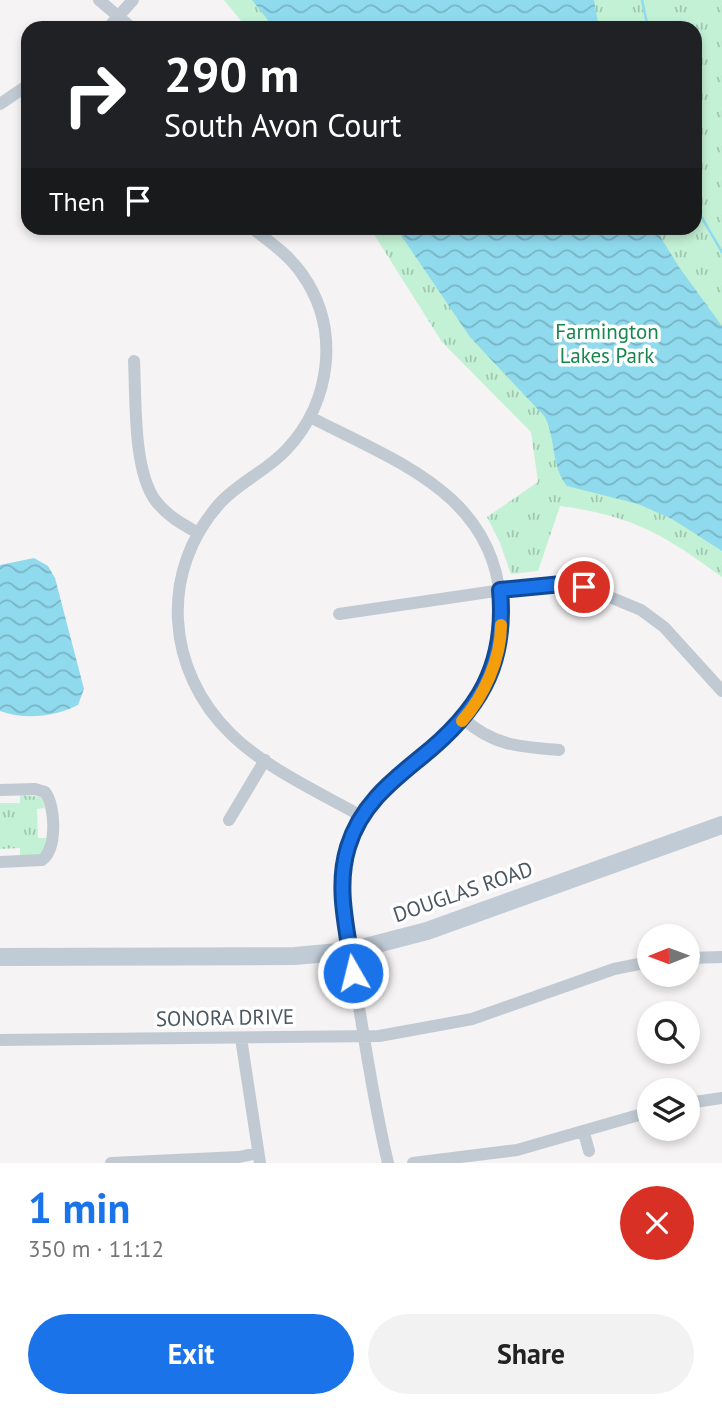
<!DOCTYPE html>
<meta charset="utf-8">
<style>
:root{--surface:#fff;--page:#f2f2f2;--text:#222;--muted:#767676;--accent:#1a73e8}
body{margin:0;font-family:"PT Sans",sans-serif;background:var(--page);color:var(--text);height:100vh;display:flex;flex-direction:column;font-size:26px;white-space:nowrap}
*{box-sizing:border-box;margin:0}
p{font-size:23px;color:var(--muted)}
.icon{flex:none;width:38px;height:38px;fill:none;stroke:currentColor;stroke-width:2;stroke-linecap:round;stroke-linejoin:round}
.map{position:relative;height:1163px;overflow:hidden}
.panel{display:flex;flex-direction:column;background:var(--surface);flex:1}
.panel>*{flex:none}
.guide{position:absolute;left:21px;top:21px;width:681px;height:214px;border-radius:21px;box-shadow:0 4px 10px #0003;background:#202124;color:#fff;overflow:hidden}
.needle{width:46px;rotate:269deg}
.fabs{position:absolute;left:637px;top:924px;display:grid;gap:14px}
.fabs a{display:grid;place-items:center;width:63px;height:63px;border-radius:50%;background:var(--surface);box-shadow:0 4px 10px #0003;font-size:35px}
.pin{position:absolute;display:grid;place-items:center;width:60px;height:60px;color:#fff;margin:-30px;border:4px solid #fff;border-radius:50%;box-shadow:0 2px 7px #0007}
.me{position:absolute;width:77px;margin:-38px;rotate:352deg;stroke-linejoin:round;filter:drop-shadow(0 0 5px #0008)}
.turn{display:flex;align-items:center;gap:24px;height:147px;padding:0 28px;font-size:32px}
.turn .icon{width:91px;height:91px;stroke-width:2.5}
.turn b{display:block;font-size:49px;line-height:60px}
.then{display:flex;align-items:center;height:66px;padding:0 28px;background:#0003;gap:14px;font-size:26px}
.round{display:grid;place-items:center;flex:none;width:74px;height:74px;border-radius:37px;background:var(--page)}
.overview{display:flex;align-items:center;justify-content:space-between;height:119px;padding:0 28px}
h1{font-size:42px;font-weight:800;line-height:52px;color:var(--accent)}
.button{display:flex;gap:14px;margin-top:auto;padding:14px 28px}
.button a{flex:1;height:80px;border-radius:42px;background:var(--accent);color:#fff;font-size:28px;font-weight:800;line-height:80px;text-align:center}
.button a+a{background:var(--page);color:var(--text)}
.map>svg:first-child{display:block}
</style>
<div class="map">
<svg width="722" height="1163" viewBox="0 0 722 1163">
<defs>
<pattern id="grass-tufts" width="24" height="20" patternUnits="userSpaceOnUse" patternTransform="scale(1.75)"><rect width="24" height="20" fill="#c3f1d5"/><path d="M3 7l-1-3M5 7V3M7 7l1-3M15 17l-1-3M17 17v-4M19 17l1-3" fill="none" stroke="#a0c6b0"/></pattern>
<pattern id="water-waves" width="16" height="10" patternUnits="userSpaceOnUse" patternTransform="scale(1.75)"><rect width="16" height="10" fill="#90daee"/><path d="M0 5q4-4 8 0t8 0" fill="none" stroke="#78b4c4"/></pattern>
</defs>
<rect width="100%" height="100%" fill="#f5f3f3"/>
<path fill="url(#grass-tufts)" d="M224,0h498v577c-57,-42 -91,-62 -162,-71l-22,65 -27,3 -11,-31 -13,-26 51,-35 -7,-50 -89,-90 -72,-114h325v-200h-448z
M20,795l22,2 3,11 -8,1 1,29h8l-1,10 -5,7 -20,1v-8l-20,1v-46h20z"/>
<path fill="url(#water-waves)" d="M252,0h342l5,28h-325z
M396,228h259l24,39 43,59v225l-50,-32 -34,-15 -71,-18c-16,-20 -11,-46 -22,-69l-75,-80z
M34,558l14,8 7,12 29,111 -6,16c-23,12 -54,15 -78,6v-146z"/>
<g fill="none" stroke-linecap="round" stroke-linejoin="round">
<path stroke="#90daee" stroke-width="2.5" d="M642,0l6,28
M695,206l27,46"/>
<path stroke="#c1cad2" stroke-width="12" d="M99,0l33,28
M108,28l25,-28
M0,104l28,-19
M252,228c18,14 37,27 50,46 39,55 29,128 -15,175 -19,21 -46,32 -66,53 -63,69 -55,169 10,232 33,33 89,59 130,82
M134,361c2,38 -1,108 21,139 11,15 27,24 43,33
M312,418c90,46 190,80 189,199 0,36 -13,74 -37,102 -39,45 -97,66 -116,127 -16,52 3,114 12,167 8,50 16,100 28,150
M339,614l197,-29 52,3 53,22 23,17 58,64
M464,719c29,27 58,28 95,31
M0,790l35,-1 10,3c11,14 12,58 -3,68l-42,2
M229,820l36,-60
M688,958l34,-1
M241,1038l19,125
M0,1040l379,-4 93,-17 142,-50 35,-7
M688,1103l34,-5
M584,1133l5,18
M111,1163l128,-6 19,-4
M413,1163l104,-13 132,-38"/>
<path stroke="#c1cbd6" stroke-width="18" d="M0,957l295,-1 55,-5 77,-20 295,-106"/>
</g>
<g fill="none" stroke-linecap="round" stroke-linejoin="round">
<defs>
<path id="route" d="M353,973c-5,-42 -18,-84 -5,-126 12,-40 41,-64 72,-89 58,-46 87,-92 80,-168l62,-6 22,3"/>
</defs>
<use href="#route" stroke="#114b97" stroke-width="18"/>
<use href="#route" stroke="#1a73e8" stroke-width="12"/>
<path stroke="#f59e0b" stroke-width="12" d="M462,721c22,-25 39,-62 39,-96"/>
</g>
<g text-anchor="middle" stroke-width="7" stroke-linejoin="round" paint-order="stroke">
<g font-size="21" fill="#17864f" stroke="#fff">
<text x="607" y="339">Farmington<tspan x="607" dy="24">Lakes Park</tspan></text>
</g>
<g font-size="21" fill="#4a5661" stroke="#fff">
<text transform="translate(463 892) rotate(-19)" y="7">DOUGLAS ROAD</text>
<text transform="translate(225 1018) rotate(-1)" y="7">SONORA DRIVE</text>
</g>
</g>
</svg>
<div class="fabs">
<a><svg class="needle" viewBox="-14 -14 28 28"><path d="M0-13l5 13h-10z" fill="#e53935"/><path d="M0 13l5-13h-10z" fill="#767676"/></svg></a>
<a><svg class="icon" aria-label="search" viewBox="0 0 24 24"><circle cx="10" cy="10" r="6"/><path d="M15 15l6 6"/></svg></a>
<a><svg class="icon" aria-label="layers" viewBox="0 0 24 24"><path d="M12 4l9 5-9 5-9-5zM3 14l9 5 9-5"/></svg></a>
</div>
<div class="pin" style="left:584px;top:587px;background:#d93025"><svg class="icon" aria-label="arrive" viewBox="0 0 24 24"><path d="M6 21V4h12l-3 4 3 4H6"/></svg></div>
<svg class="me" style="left:353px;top:973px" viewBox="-20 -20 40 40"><circle r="17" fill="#1a73e8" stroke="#fff" stroke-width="3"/><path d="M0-11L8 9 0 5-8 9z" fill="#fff"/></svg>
<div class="guide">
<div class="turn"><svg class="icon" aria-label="right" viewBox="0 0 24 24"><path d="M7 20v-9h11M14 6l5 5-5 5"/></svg><div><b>290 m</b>South Avon Court</div></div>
<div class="then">Then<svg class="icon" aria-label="arrive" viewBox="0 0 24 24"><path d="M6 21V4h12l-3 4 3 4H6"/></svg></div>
</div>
</div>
<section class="panel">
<div class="overview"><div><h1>1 min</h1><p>350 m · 11:12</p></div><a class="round" style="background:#d93025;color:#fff"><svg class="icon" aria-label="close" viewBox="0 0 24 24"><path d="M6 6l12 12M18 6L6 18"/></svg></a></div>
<div class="button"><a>Exit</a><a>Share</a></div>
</section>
